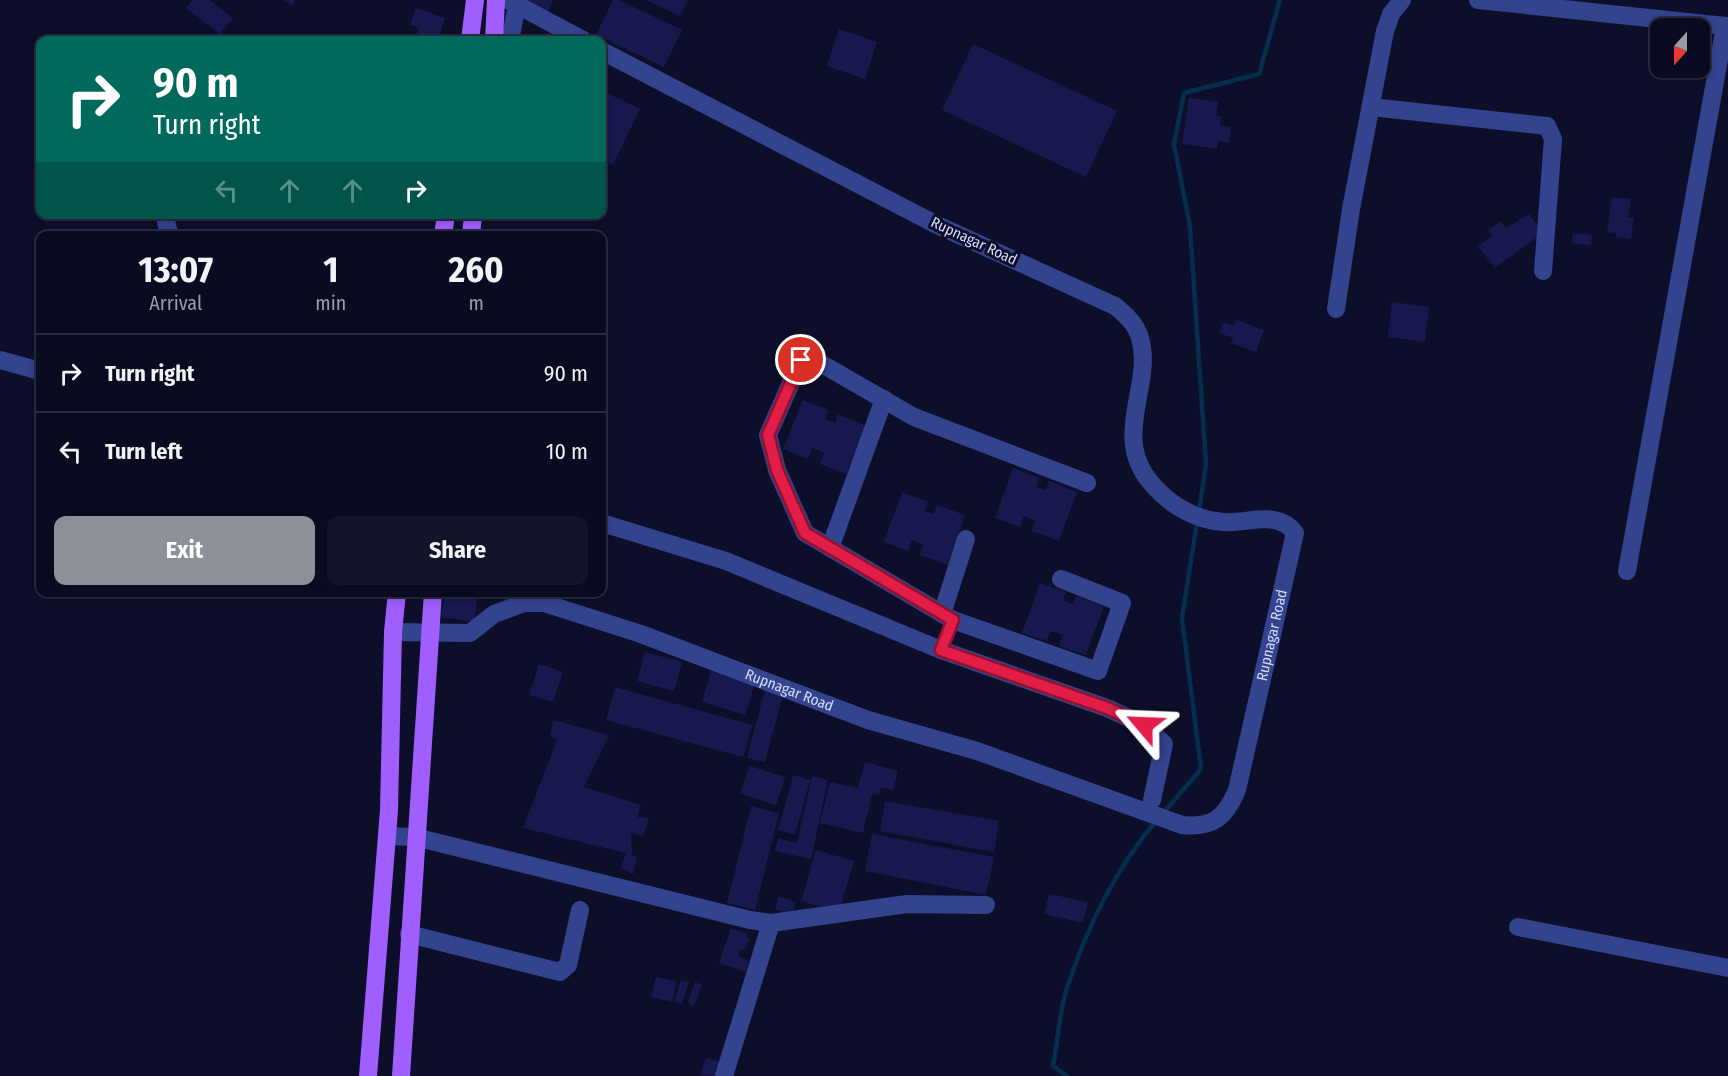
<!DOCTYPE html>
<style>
:root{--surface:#0a0b20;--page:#131429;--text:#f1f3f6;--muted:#999ba5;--line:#2a2b3e;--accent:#8c9099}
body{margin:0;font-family:"Fira Sans Condensed",sans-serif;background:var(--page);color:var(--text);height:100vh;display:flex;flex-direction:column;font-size:22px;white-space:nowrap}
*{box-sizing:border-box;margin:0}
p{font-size:20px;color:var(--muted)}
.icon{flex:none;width:33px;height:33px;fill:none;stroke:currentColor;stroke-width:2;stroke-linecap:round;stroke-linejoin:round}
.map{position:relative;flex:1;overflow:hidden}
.drawer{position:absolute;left:36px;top:231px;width:570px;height:366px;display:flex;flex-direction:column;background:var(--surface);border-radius:12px;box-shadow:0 3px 9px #0003,0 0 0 2px var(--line)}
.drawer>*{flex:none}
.top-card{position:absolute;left:36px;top:36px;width:570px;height:183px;border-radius:12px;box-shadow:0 3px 9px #0003,0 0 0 2px var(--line);background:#00695c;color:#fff;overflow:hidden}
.needle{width:39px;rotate:201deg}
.fabs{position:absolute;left:1650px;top:18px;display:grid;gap:12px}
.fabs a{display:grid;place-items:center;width:60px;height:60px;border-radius:12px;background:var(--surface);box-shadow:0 3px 9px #0003,0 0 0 2px var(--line);font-size:30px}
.pin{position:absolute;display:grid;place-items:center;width:51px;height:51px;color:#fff;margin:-26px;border:3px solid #fff;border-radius:50%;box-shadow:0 2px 6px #0007}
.me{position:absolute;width:66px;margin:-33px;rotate:296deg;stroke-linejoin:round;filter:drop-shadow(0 0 4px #0008)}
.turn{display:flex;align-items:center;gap:21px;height:126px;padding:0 18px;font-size:27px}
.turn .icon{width:78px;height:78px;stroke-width:2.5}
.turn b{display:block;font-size:42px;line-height:51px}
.lanes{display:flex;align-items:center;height:57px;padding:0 18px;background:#0003;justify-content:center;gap:30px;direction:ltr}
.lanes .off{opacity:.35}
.eta{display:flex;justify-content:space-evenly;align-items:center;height:102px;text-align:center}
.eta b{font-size:36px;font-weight:700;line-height:42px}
.primary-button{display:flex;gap:12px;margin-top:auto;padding:12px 18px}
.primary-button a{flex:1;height:69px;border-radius:12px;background:var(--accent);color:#fff;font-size:24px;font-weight:700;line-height:69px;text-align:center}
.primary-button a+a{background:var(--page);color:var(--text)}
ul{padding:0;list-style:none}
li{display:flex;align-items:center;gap:18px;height:78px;padding:0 18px;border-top:2px solid var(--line)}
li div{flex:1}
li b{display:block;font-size:22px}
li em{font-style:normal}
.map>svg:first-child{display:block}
</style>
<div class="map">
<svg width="1728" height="1076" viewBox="0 0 1728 1076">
<rect width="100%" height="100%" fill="#0d0f2a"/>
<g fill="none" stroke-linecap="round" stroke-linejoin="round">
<path stroke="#052e4c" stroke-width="4.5" d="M1199,511l7,-46 -16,-238 -16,-83 10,-51 75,-19 21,-74
M1164,812l37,-43 -19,-151 15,-96
M1067,1076l-14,-10c5,-25 6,-54 14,-78 19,-59 49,-120 89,-167"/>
</g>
<path fill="#17184d" d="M192,0h17l24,18 -13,16 -34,-26z
M282,0h13l-2,5z
M517,0h36l-5,13z
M613,0h6l63,30 -18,37 -68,-32z
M646,0h42l-8,16z
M416,8l29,10 -7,22h-23l4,-12 -9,-3z
M839,29l38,13 -12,37 -38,-13z
M973,44l144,67 -31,66 -144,-67z
M603,91l37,18 -27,56 -11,-5z
M1189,98l29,4 -2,13 5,1 -1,10 11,1 -2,16 -11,-2 -1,8 -35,-5z
M1612,197l19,2 -3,18 6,1 -3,21 -15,-2v-4l-9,-1z
M1529,214l14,19 -48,35 -17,-22 14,-10 -4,-6 13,-9 5,7z
M1573,233l19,2 -1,10 -19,-2z
M1392,302l37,5 -4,35 -37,-5z
M1236,320l28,10 -8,22 -25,-9 2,-5 -14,-5 4,-11 11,4z
M803,400l26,10 -4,9 10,4 3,-9 28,12 -20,48 -26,-10 4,-11 -12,-5 -4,11 -25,-10z
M1013,468l26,10 -3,9 10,3 3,-9 28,11 -18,49 -27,-10 4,-10 -12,-5 -4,11 -25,-9z
M902,492l26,10 -4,9 10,3 3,-9 28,10 -17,50 -28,-10 4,-10 -12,-5 -4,11 -24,-9z
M1040,583l26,9 -3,9 10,3 3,-8 28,10 -18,49 -27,-9 4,-11 -12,-4 -4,10 -25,-8z
M444,592h34l-4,30 -33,-5z
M485,592h17l-2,7 -16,-3z
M645,652l37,10 -8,29 -37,-10z
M539,664l24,8 -10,30 -24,-7z
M711,670l44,13 -10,32 -43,-13z
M615,687l137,38 -9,32 -137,-37z
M765,690l18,5 -18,67 -18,-4z
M553,720l56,15 -25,52 57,18 -4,12 12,1 -6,18 -12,-3 1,22 5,2 -4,17 -12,-6 5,-15 -103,-25 34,-88 -7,-4z
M865,762l33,9 -5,19 -12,-3 -2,8 -7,-1 -9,39 -43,-10 10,-41 28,6z
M749,766l36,11 -9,28 -36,-11z
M793,775l17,5 -15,55 -17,-5z
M812,776l16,4 -17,79 -36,-8 3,-13 19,5z
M885,801l114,20 -5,31 -114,-21z
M751,806l28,7 -24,97 -28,-7z
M872,834l122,23 -8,38 -121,-24z
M816,850l38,11 -15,51 -38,-11z
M1049,894l39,8 -5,21 -39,-9z
M779,896l17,6 -5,13 -16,-6z
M731,928l16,6 -1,3 4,1 -5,12 -5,-1 -2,7 11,4 -3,12 -27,-9z
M656,977l20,4 -4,21 -21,-5z
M681,980l8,2 -7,22 -8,-2z
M695,982l7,3 -8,21 -6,-3z
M706,1058l14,4 -4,14 -16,-1z"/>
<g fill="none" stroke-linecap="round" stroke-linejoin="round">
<g stroke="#33438e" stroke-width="18">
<path d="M508,0l75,40"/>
<path d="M1478,0l247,26"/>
<path d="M510,40l7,-35"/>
<path d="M1371,107l176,19 6,13 -10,132"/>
<path d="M169,214l-3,8 4,14"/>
<path d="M1336,309l15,-100 34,-178 6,-17 11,-14"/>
<path d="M0,360l40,11"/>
<path d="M602,523l124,38 215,89 166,58 37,17 20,19 -12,56"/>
<path d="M830,548l54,-149"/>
<path d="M1627,571l98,-545h3"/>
<path d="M1061,579l61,24 -24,68 -145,-51 -148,-87 -28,-63 -9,-35 33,-75 7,-4 106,61 173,66"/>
<path d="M942,614l24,-75"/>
<path id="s1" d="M393,632l77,1 24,-19 30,-11h20l97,31 227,86 109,31 205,74c31,3 43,-7 55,-35l58,-257c-17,-24 -46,-9 -72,-11 -28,-2 -53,-17 -71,-38 -42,-47 2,-99 -12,-146 -4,-14 -14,-23 -25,-32l-180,-82 -333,-173"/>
<path d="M387,836l28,1 335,83 21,3 136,-19 79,1"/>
<path d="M1518,927l210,41"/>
<path d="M409,934l151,38 8,-7 12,-55"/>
<path d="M724,1076l47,-153"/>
</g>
<path stroke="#a05eff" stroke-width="18" d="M470,40l5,-40
M494,40l2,-40
M443,236l3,-22
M471,236l2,-22
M368,1076l21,-266 4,-178 4,-40
M401,1076l32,-484"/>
</g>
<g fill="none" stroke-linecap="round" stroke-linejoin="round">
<defs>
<path id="route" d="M801,360l-33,75 9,35 28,63 148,87 -12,30 166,58 37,17"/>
</defs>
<use href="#route" stroke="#92132f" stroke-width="15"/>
<use href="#route" stroke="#e11d48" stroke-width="10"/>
</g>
<g text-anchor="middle" stroke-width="6" stroke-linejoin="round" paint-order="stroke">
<g font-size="15" fill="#d7dbff" stroke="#0d0f2a">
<text transform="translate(974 241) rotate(25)" y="5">Rupnagar Road</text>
<text dy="5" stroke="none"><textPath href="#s1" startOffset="1066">Rupnagar Road</textPath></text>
<text dy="5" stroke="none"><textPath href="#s1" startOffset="420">Rupnagar Road</textPath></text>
</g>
</g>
</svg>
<div class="fabs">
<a><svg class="needle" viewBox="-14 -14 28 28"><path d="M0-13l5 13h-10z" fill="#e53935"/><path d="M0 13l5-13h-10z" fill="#999ba5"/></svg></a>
</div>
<div class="pin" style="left:801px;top:360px;background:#d93025"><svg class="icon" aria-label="arrive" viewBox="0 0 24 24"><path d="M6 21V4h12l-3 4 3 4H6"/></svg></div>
<svg class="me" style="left:1144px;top:725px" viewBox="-20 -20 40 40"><path d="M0-17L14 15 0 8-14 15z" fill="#e11d48" stroke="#fff" stroke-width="4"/></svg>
<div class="top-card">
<div class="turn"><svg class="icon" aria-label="right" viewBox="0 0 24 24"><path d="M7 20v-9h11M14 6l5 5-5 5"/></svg><div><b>90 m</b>Turn right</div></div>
<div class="lanes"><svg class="icon off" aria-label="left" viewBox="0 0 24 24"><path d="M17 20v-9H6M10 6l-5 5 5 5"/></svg><svg class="icon off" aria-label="ahead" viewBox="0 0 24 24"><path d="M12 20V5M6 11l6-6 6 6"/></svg><svg class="icon off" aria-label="ahead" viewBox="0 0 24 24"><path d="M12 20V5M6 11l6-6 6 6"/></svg><svg class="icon" aria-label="right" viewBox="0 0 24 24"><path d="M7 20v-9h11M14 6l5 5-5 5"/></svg></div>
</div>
<section class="drawer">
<div class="eta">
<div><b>13:07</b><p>Arrival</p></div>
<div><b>1</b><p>min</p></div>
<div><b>260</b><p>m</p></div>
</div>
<ul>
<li><svg class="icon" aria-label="right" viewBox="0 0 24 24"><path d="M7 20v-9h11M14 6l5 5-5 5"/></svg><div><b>Turn right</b></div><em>90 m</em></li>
<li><svg class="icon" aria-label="left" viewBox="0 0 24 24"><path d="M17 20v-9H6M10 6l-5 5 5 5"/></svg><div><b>Turn left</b></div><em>10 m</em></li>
</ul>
<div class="primary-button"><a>Exit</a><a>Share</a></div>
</section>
</div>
